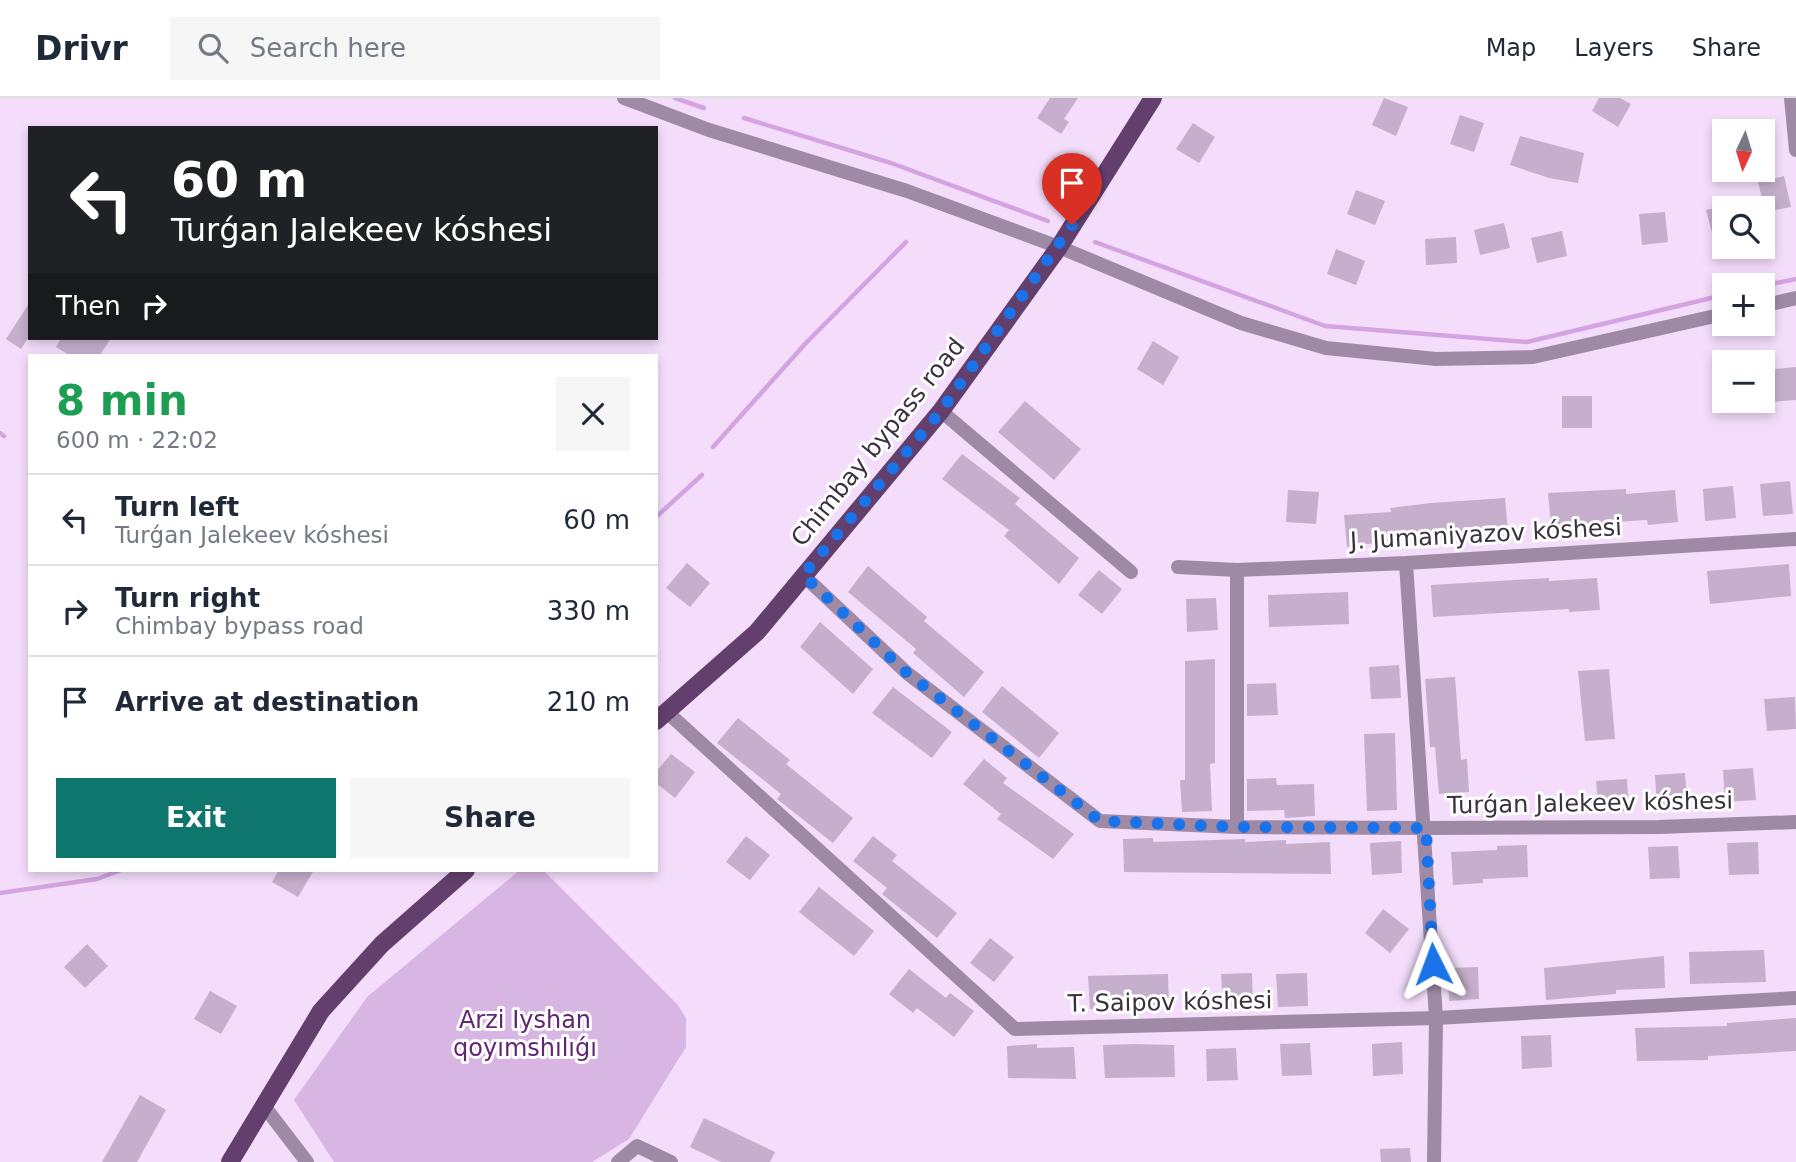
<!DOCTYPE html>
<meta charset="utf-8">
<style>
:root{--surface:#fff;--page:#f6f6f7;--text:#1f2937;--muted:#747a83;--line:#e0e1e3;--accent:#0f766e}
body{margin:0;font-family:"DejaVu Sans",sans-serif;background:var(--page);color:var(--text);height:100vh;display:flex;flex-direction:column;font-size:26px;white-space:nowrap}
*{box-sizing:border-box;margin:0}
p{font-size:23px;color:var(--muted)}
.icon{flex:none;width:38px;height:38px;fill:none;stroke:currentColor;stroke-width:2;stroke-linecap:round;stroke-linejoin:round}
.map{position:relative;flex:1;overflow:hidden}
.details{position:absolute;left:28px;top:256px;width:630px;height:518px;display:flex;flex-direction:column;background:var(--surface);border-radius:0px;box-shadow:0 4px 10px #0003}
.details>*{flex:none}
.guide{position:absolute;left:28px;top:28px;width:630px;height:214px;border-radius:0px;box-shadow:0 4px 10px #0003;background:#202124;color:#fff;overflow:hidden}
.needle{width:46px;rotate:184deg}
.controls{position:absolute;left:1712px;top:21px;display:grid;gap:14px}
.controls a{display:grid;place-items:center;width:63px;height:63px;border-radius:0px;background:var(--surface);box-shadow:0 4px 10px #0003;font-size:35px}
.pin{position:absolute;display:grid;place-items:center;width:60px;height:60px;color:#fff;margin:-72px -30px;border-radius:50% 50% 50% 0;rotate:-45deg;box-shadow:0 0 7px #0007}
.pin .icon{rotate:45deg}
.me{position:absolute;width:77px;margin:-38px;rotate:357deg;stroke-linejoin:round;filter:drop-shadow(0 0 5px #0008)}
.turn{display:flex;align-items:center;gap:24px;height:147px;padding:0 28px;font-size:32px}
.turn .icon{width:91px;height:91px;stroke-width:2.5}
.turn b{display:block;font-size:49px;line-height:60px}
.then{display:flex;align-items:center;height:66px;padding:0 28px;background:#0003;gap:14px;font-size:26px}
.round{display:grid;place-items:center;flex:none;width:74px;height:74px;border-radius:0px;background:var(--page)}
.head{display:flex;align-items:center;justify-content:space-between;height:119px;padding:0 28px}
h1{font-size:42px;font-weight:700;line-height:52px;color:#1e9e55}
.action{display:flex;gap:14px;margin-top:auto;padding:14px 28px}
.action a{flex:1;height:80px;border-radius:0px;background:var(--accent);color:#fff;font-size:28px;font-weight:700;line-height:80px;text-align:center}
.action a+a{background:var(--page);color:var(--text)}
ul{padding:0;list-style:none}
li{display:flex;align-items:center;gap:21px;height:91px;padding:0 28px;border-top:2px solid var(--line)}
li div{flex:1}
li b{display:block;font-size:26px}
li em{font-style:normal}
header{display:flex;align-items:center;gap:42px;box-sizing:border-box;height:98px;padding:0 35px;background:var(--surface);border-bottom:2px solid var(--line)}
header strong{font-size:33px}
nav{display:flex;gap:38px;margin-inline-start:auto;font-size:24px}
.search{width:490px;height:63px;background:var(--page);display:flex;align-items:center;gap:18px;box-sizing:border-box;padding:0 24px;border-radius:0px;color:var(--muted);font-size:26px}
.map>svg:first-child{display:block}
</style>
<header>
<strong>Drivr</strong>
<div class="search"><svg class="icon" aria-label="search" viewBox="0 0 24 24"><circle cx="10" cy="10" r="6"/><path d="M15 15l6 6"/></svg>Search here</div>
<nav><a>Map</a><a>Layers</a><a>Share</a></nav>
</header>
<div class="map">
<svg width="1796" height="1064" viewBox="0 0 1796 1064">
<rect width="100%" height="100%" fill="#f3ddfb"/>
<path fill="#d8b6e3" d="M520,772h23l134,134 9,14v29l-57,92 -37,23h-258l-40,-62 73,-103z"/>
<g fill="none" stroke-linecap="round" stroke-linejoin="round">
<path stroke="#d3a3e2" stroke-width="4.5" d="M675,0l29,10
M744,20l147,45 157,58
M1095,144l230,84 202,16 197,-47
M1762,188l34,-7
M0,335l4,3
M713,349l92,-103 101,-102
M656,419l46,-42
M0,795l97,-14 24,-9"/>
</g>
<path fill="#c5afcc" d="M1050,0h28l-14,21 5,3 -8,12 -24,-16z
M1384,0l24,9 -12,29 -24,-11z
M1599,0h21l11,6 -13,23 -26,-16z
M1460,17l24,8 -10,29 -24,-8z
M1193,25l22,14 -16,26 -23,-14z
M1520,38l64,17 -6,30 -29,-5 -39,-13z
M1784,78l7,31 -26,5 -7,-30z
M1356,92l29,11 -10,24 -28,-11z
M1724,108v31l-10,3 -8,-30z
M1665,114l3,30 -26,3 -3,-31z
M1504,125l6,25 -30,7 -6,-25z
M1562,133l5,25 -30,7 -6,-25z
M1456,139l1,26 -31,2 -1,-26z
M1336,151l29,12 -9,24 -29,-11z
M30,204v33l-9,14 -15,-10z
M61,240h50l-11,17h-31l-13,-8z
M1153,243l26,16 -16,28 -26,-16z
M1796,269v33l-27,2 -3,-32z
M1562,298h30v32h-30z
M1025,303l56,48 -27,31 -56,-48z
M962,356l58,44 -5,6 64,54 -20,26 -55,-48 5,-6 -67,-51z
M1790,383l3,33 -30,2 -3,-32z
M1733,388l3,32 -31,3 -2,-32z
M1626,391v5l49,-4 3,32 -30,3 -1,-5 -96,6 -3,-33z
M1288,392l31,2 -3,32 -30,-2z
M1505,400l3,33 -85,5 -76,11 -3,-32 47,-3 -1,-4 41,-5z
M687,465l23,20 -20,24 -24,-19z
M1789,466l2,32 -81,8 -3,-33z
M868,468l59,51 -3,4 60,51 -20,25 -51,-44 3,-4 -68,-57z
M1099,472l23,19 -20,25 -24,-19z
M1549,480v3l48,-3 3,32 -31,2v-3l-136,8 -2,-32z
M1348,494l1,32 -80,3 -1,-32z
M1216,500l2,32 -31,2 -1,-33z
M820,524l53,47 -20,25 -53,-47z
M1215,561v104l-5,1 2,47 -30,1 -2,-32h5v-119z
M1399,567l2,33 -30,1 -2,-32z
M1609,571l6,70 -30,2 -7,-70z
M1455,579l6,83 6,-1 2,33 -30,2 -4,-47h-5l-5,-68z
M1276,585l2,32 -31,1v-32z
M1002,588l57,47 -20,25 -57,-46z
M893,589l59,45 -20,26 -60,-45z
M1795,599l1,32 -29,2 -3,-32z
M738,620l52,42 -4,4 67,54 -20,25 -56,-44 4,-5 -64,-51z
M1395,635l2,77 -30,1 -3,-77z
M671,656l24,18 -20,26 -19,-15v-11z
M984,661l23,19 -4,5 71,51 -21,25 -56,-40 4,-5 -38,-30z
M1753,670l3,32 -31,2 -2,-32z
M1685,675l2,32 -30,3 -2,-33z
M1276,680l1,7 37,-1 1,32 -30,2 -1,-8 -37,1v-32z
M1627,681l2,32 -30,2 -3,-32z
M746,738l24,19 -20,25 -24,-18z
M873,738l24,19 -5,6 65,52 -20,25 -55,-44 5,-6 -34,-27z
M1153,740v4l92,-3v3l41,-2v4l44,-2 1,32 -207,-2 -1,-33z
M1401,743l1,32 -30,2 -2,-32z
M1758,744l1,32 -30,1 -2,-32z
M1527,747l1,32 -45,2v4l-30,2 -2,-33 46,-2v-4z
M1678,748l2,32 -30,1 -2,-32z
M279,772h35l-16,27 -26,-15z
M819,789l55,44 -20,25 -55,-44z
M1383,811l26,20 -19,24 -25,-20z
M990,840l24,19 -20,25 -24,-19z
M87,846l21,22 -23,22 -21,-21z
M1764,852l2,32 -76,2 -1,-32z
M1664,858l1,32 -49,2v4l-70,6 -2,-32z
M1478,869l1,32 -30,2 -1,-33z
M909,871l37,29 4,-5 24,18 -20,26 -37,-29 -4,5 -24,-19z
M1252,875l1,32 -30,2 -2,-33z
M1307,875l1,33 -30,1 -2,-33z
M1168,876l1,33 -79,2 -2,-33z
M210,893l27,15 -16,28 -27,-15z
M1796,920v33l-88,5v4l-71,1 -2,-33 92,-2v-3z
M1551,937l1,32 -30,2 -1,-33z
M1402,944l1,32 -30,2 -1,-32z
M1310,945l2,32 -30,1 -2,-32z
M1037,946v4l37,-1 2,32 -68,-1 -1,-32z
M1134,946l40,1 1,32 -70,1 -2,-33z
M1236,950l2,32 -31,1 -1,-32z
M140,997l26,15 -29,52h-35z
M704,1020l71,34 -5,10h-49l-31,-15z
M1410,1050l1,14h-30l-1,-13z"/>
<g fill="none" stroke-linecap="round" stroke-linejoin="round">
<path stroke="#9f8aa6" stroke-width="14" d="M624,0l85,32 198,61 152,56 182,76 85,25 110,11 97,-2 191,-43
M1791,0l5,52
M1762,208l34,-8
M941,313l190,161
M1406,465l30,455 -2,144
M1178,469l59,3 169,-7 390,-24
M1237,472v257
M803,477l104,98 193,148 137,6 189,1 233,-1 137,-5
M667,614l348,317 421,-11 360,-20
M264,1008l43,56
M618,1064l19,-16 34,16"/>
<path stroke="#633f6e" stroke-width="18" d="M656,623l101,-89 184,-221 118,-164 94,-149
M230,1064l91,-151 61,-67 84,-74"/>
</g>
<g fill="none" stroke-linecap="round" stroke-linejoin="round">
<path stroke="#1a73e8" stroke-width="12" stroke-dasharray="0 21.6" d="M1072,127l-131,186 -138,164 104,98 193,148 137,6 189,1 7,136"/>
</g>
<g text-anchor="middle" stroke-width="6" stroke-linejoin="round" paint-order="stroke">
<g font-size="24" fill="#3a313d" stroke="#fff">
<text transform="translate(878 344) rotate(-51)" y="8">Chimbay bypass road</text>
<text transform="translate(1486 436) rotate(-3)" y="8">J. Jumaniyazov kóshesi</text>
<text transform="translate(1590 705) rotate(-1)" y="8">Turǵan Jalekeev kóshesi</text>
<text transform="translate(1170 904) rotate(-1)" y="8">T. Saipov kóshesi</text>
</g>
<g font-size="24" fill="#612772" stroke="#fff">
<text x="525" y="930">Arzi Iyshan<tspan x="525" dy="28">qoyımshılıǵı</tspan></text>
</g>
</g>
</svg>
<div class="controls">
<a><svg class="needle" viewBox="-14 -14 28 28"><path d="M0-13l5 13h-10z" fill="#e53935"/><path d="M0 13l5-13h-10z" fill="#747a83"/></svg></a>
<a><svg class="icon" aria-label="search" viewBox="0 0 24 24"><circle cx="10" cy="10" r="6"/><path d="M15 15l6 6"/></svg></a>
<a>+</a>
<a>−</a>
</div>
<div class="pin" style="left:1072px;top:127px;background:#d93025"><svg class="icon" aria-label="arrive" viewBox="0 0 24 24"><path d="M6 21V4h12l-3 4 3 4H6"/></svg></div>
<svg class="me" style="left:1433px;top:866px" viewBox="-20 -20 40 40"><path d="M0-17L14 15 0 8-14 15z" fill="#1a73e8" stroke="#fff" stroke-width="4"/></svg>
<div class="guide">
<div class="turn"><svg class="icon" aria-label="left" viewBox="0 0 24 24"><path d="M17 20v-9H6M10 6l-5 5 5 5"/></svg><div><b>60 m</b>Turǵan Jalekeev kóshesi</div></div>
<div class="then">Then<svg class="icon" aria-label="right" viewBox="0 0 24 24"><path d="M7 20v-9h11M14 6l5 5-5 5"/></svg></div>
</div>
<section class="details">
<div class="head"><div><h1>8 min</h1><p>600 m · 22:02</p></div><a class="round"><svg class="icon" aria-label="close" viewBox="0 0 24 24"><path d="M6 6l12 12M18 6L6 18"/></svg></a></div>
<ul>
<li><svg class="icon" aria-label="left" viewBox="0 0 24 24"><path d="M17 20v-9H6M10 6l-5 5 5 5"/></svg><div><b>Turn left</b><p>Turǵan Jalekeev kóshesi</p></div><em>60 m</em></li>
<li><svg class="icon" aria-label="right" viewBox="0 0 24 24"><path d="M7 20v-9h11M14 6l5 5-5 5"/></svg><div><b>Turn right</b><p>Chimbay bypass road</p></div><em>330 m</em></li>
<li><svg class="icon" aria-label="arrive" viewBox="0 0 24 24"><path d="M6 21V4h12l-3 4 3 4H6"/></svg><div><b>Arrive at destination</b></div><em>210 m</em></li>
</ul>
<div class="action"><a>Exit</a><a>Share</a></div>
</section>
</div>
